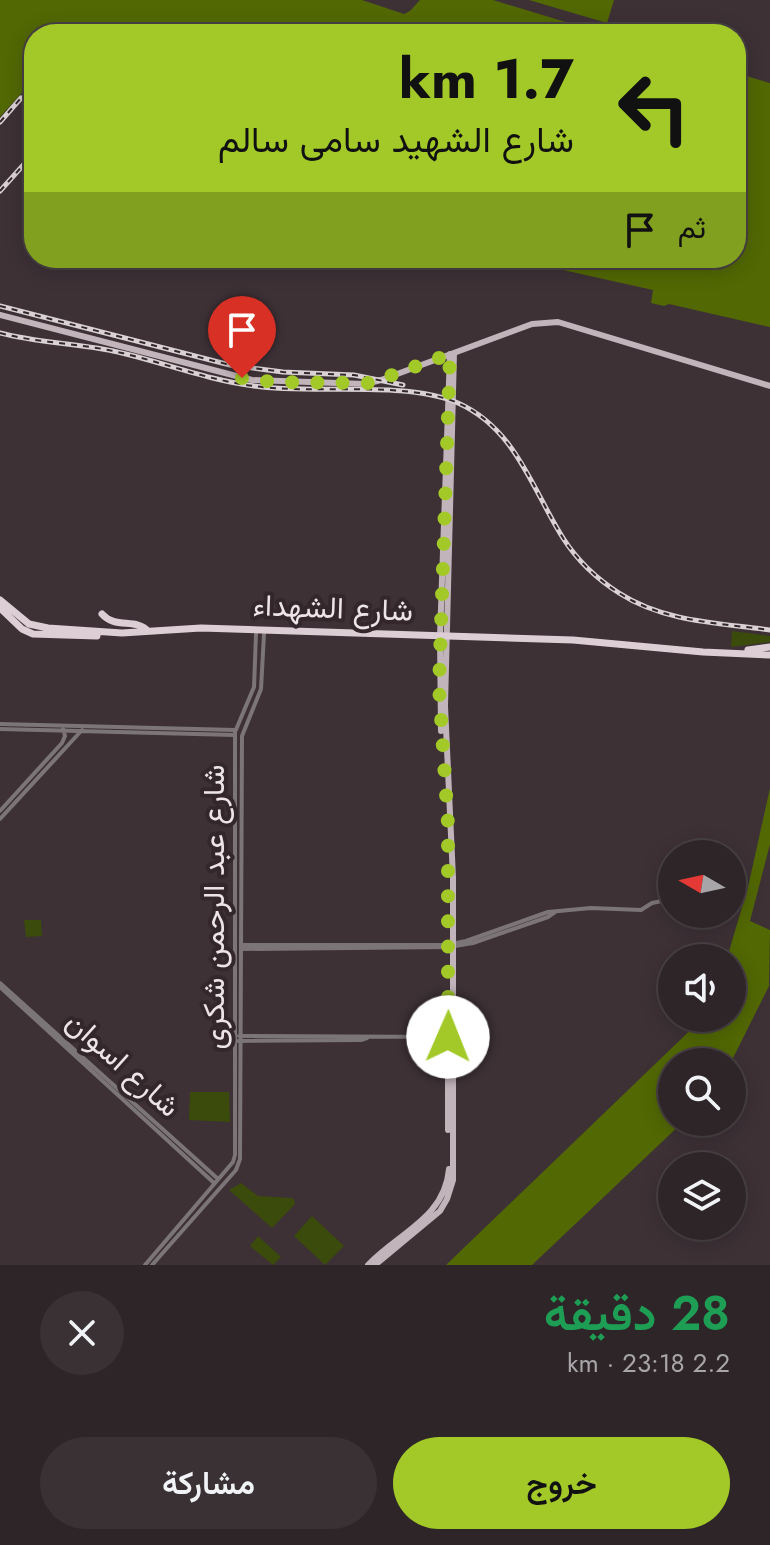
<!DOCTYPE html>
<html lang="ar">
<meta charset="utf-8">
<style>
:root{--surface:#2e2528;--page:#3a3134;--text:#f1f3f6;--muted:#a7a5a8;--line:#494245;--accent:#a2c927}
body{margin:0;font-family:Jost,Vazirmatn,sans-serif;background:var(--page);color:var(--text);direction:rtl;height:100vh;display:flex;flex-direction:column;font-size:30px;white-space:nowrap}
*{box-sizing:border-box;margin:0}
p{font-size:26px;color:var(--muted)}
.icon{flex:none;width:44px;height:44px;fill:none;stroke:currentColor;stroke-width:2;stroke-linecap:round;stroke-linejoin:round}
.map{position:relative;height:1265px;overflow:hidden;direction:ltr}
.drawer{display:flex;flex-direction:column;background:var(--surface);flex:1}
.drawer>*{flex:none}
.banner{position:absolute;left:24px;top:24px;width:722px;height:244px;border-radius:32px;box-shadow:0 4px 20px #0003,0 0 0 2px var(--line);direction:rtl;background:#a2c927;color:#111;overflow:hidden}
.needle{width:52px;rotate:279deg}
.fabs{position:absolute;left:658px;top:840px;display:grid;gap:16px}
.fabs a{display:grid;place-items:center;width:88px;height:88px;border-radius:50%;background:var(--surface);box-shadow:0 4px 20px #0003,0 0 0 2px var(--line);font-size:40px}
.pin{position:absolute;display:grid;place-items:center;width:68px;height:68px;color:#fff;margin:-82px -34px;border-radius:50% 50% 50% 0;rotate:-45deg;box-shadow:0 0 8px #0007}
.pin .icon{rotate:45deg}
.me{position:absolute;width:88px;margin:-44px;rotate:1deg;stroke-linejoin:round;filter:drop-shadow(0 0 6px #0008)}
.turn{display:flex;align-items:center;gap:28px;height:168px;padding:0 40px;font-size:36px}
.turn .icon{width:104px;height:104px;stroke-width:2.5}
.turn b{display:block;font-size:56px;line-height:68px}
.then{display:flex;align-items:center;height:76px;padding:0 40px;background:#0003;gap:16px;font-size:30px}
.round{display:grid;place-items:center;flex:none;width:84px;height:84px;border-radius:42px;background:var(--page)}
.summary{display:flex;align-items:center;justify-content:space-between;height:136px;padding:0 40px}
h1{font-size:48px;font-weight:600;line-height:60px;color:#1e9e55}
.button{display:flex;gap:16px;margin-top:auto;padding:16px 40px}
.button a{flex:1;height:92px;border-radius:48px;background:var(--accent);color:#111;font-size:32px;font-weight:600;line-height:92px;text-align:center}
.button a+a{background:var(--page);color:var(--text)}
.map>svg:first-child{display:block}
</style>
<div class="map">
<svg width="770" height="1265" viewBox="0 0 770 1265">
<rect width="100%" height="100%" fill="#3d3136"/>
<path fill="#3b4b0b" d="M732,631l38,5v6l-39,5z
M24,920h17l1,16 -16,1z
M190,1092h39l1,30 -41,-2z
M241,1183l17,13 33,2 3,1 1,5 -23,24 -43,-38z
M312,1216l32,30 -19,19 -31,-29z
M258,1236l23,21 -8,8 -23,-19z"/>
<path fill="#526803" d="M0,0h362l42,14 6,-3 10,-11h73l112,34h-571v52l-5,-1 -29,32z
M529,0h85l-7,23z
M736,73l34,10v244l-101,-23 -5,2 -13,-3 2,-13 -144,-32h227z
M770,788v56l-20,77 20,9 -1,56 -38,76h-59v60h11l-151,143h-86l257,-247h29v-60h-5l21,-71z"/>
<g fill="none" stroke-linecap="round" stroke-linejoin="round">
<path stroke="#7b7578" stroke-width="4" d="M0,724l235,6
M0,729l235,6
M0,811l62,-68 3,-7 -2,-7
M0,819l82,-89
M732,890h4
M241,945h205l20,-4 82,-29 43,-4 50,2 11,-7 20,-4
M241,949l208,-2 24,-4 75,-26 7,-5
M0,983l217,195
M0,987l213,195
M239,1036l209,1
M238,1041l123,-1 6,-2
M145,1265l88,-103 2,-7v-423l19,-45 2,-53
M152,1265l84,-95 4,-11 2,-423 19,-47 3,-55"/>
<path stroke="#c1b4ba" stroke-width="6" d="M0,315l252,65 113,4 16,-4 151,-56 26,-2 212,64
M441,731l-1,-95 10,-282
M448,1073v57
M368,1265c30,-32 77,-47 81,-96
M375,1265l65,-54 7,-12 6,-19v-302l-8,-172 9,-353"/>
<path stroke="#ddcdd4" stroke-width="7" d="M0,600l29,24 19,4 74,5 79,-5 372,12 130,12 67,3
M0,608l22,21 11,5 64,2
M102,614c13,15 34,4 46,17
M748,650l22,-3"/>
<defs>
<path id="rail" d="M0,122l21,-24
M0,191l34,-38
M0,306l230,59 53,7 71,3 49,10
M0,333c37,10 76,10 113,18 47,10 93,29 141,35 60,9 150,-6 204,17 58,26 74,86 105,135 14,22 34,41 56,55 45,29 100,30 151,37"/>
</defs>
<use href="#rail" stroke="#d9d1d4" stroke-width="5"/>
<use href="#rail" stroke="#33272c" stroke-width="2" stroke-dasharray="6" stroke-linecap="butt"/>
</g>
<g fill="none" stroke-linecap="round" stroke-linejoin="round">
<path stroke="#a2c927" stroke-width="14" stroke-dasharray="0 25.2" d="M242,378l32,4 96,1 80,-29 -11,333 9,137v213"/>
</g>
<g text-anchor="middle" stroke-width="8" stroke-linejoin="round" paint-order="stroke">
<g font-size="30" fill="#ece4e7" stroke="#33272c">
<text transform="translate(333 608) rotate(2)" y="10">شارع الشهداء</text>
<text transform="translate(214 907) rotate(-90)" y="10">شارع عبد الرحمن شكرى</text>
<text transform="translate(123 1064) rotate(42)" y="10">شارع اسوان</text>
</g>
</g>
</svg>
<div class="fabs">
<a><svg class="needle" viewBox="-14 -14 28 28"><path d="M0-13l5 13h-10z" fill="#e53935"/><path d="M0 13l5-13h-10z" fill="#a7a5a8"/></svg></a>
<a><svg class="icon" aria-label="sound" viewBox="0 0 24 24"><path d="M4 9h4l5-4v14l-5-4H4zM17 9q2 3 0 6"/></svg></a>
<a><svg class="icon" aria-label="search" viewBox="0 0 24 24"><circle cx="10" cy="10" r="6"/><path d="M15 15l6 6"/></svg></a>
<a><svg class="icon" aria-label="layers" viewBox="0 0 24 24"><path d="M12 4l9 5-9 5-9-5zM3 14l9 5 9-5"/></svg></a>
</div>
<div class="pin" style="left:242px;top:378px;background:#d93025"><svg class="icon" aria-label="arrive" viewBox="0 0 24 24"><path d="M6 21V4h12l-3 4 3 4H6"/></svg></div>
<svg class="me" style="left:448px;top:1037px" viewBox="-20 -20 40 40"><circle r="19" fill="#fff"/><path d="M0-13L10 11 0 6-10 11z" fill="#a2c927"/></svg>
<div class="banner">
<div class="turn"><svg class="icon" aria-label="left" viewBox="0 0 24 24"><path d="M17 20v-9H6M10 6l-5 5 5 5"/></svg><div><b>1.7 km</b>شارع الشهيد سامى سالم</div></div>
<div class="then">ثم<svg class="icon" aria-label="arrive" viewBox="0 0 24 24"><path d="M6 21V4h12l-3 4 3 4H6"/></svg></div>
</div>
</div>
<section class="drawer">
<div class="summary"><div><h1>28 دقيقة</h1><p>2.2 km · 23:18</p></div><a class="round"><svg class="icon" aria-label="close" viewBox="0 0 24 24"><path d="M6 6l12 12M18 6L6 18"/></svg></a></div>
<div class="button"><a>خروج</a><a>مشاركة</a></div>
</section>
